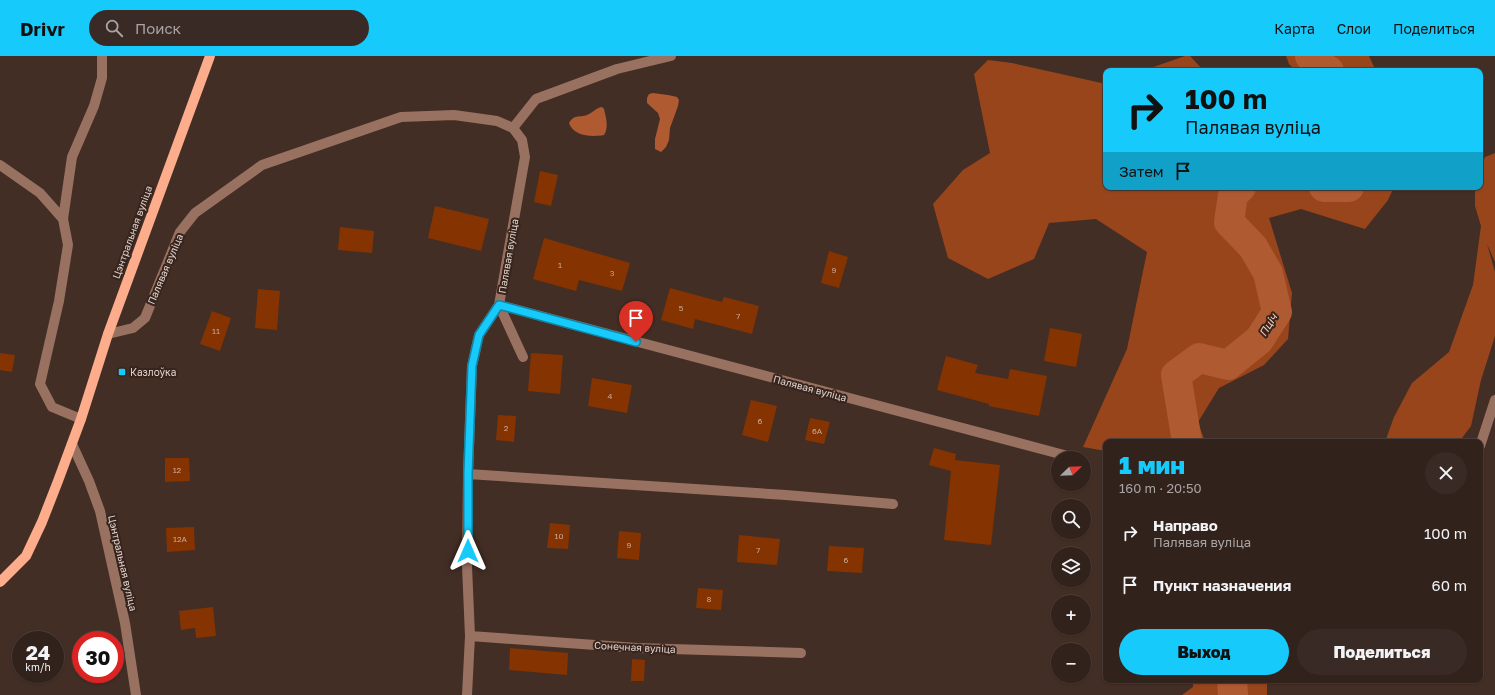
<!DOCTYPE html>
<html lang="ru">
<meta charset="utf-8">
<style>
:root{--surface:#32221c;--page:#3a2a25;--text:#f1f3f6;--muted:#a8a4a3;--line:#4d3f3b;--accent:#16cafb}
body{margin:0;font-family:"Golos Text",sans-serif;background:var(--page);color:var(--text);height:100vh;display:flex;flex-direction:column;font-size:15px;white-space:nowrap}
*{box-sizing:border-box;margin:0}
p{font-size:13px;color:var(--muted)}
.icon{flex:none;width:22px;height:22px;fill:none;stroke:currentColor;stroke-width:2;stroke-linecap:round;stroke-linejoin:round}
.map{position:relative;flex:1;overflow:hidden}
.drawer{position:absolute;left:1103px;top:383px;width:380px;height:244px;display:flex;flex-direction:column;background:var(--surface);border-radius:8px;box-shadow:0 1px 3px #0004,0 0 0 1px var(--line)}
.drawer>*{flex:none}
.hud{position:absolute;left:1103px;top:12px;width:380px;height:122px;border-radius:8px;box-shadow:0 1px 3px #0004,0 0 0 1px var(--line);background:#16cafb;color:#111;overflow:hidden}
.needle{width:26px;rotate:67deg}
.tools{position:absolute;left:1051px;top:395px;display:grid;gap:8px}
.tools a{display:grid;place-items:center;width:40px;height:40px;border-radius:50%;background:var(--surface);box-shadow:0 1px 3px #0004,0 0 0 1px var(--line);font-size:20px}
.speed{position:absolute;left:12px;top:575px;display:flex;gap:8px;font-size:20px;font-weight:700;text-align:center}
.speed>*{display:grid;place-content:center;width:52px;height:52px;border-radius:50%;background:var(--surface);box-shadow:0 1px 3px #0004,0 0 0 1px var(--line);line-height:1}
.speed small{font-size:10px;font-weight:400}
.speed .limit{border:6px solid #d22;background:#fff;color:#111}
.pin{position:absolute;display:grid;place-items:center;width:34px;height:34px;color:#fff;margin:-41px -17px;border-radius:50% 50% 50% 0;rotate:-45deg;box-shadow:0 0 4px #0007}
.pin .icon{rotate:45deg}
.me{position:absolute;width:44px;margin:-22px;rotate:0deg;stroke-linejoin:round;filter:drop-shadow(0 0 3px #0008)}
.turn{display:flex;align-items:center;gap:14px;height:84px;padding:0 16px;font-size:18px}
.turn .icon{width:52px;height:52px;stroke-width:2.5}
.turn b{display:block;font-size:28px;line-height:34px}
.then{display:flex;align-items:center;height:38px;padding:0 16px;background:#0003;gap:8px;font-size:15px}
.round{display:grid;place-items:center;flex:none;width:42px;height:42px;border-radius:21px;background:var(--page)}
.summary{display:flex;align-items:center;justify-content:space-between;height:68px;padding:0 16px}
h1{font-size:24px;font-weight:800;line-height:30px;color:var(--accent)}
.primary-button{display:flex;gap:8px;margin-top:auto;padding:8px 16px}
.primary-button a{flex:1;height:46px;border-radius:24px;background:var(--accent);color:#111;font-size:16px;font-weight:800;line-height:46px;text-align:center}
.primary-button a+a{background:var(--page);color:var(--text)}
ul{padding:0;list-style:none}
li{display:flex;align-items:center;gap:12px;height:52px;padding:0 16px}
li div{flex:1}
li b{display:block;font-size:15px}
li em{font-style:normal}
header{display:flex;align-items:center;gap:24px;box-sizing:border-box;height:56px;padding:0 20px;background:var(--accent);color:#111}
header strong{font-size:19px}
nav{display:flex;gap:22px;margin-inline-start:auto;font-size:14px}
.search{width:280px;height:36px;background:var(--page);display:flex;align-items:center;gap:10px;box-sizing:border-box;padding:0 14px;border-radius:22px;color:var(--muted);font-size:15px}
.map>svg:first-child{display:block}
</style>
<header>
<strong>Drivr</strong>
<div class="search"><svg class="icon" aria-label="search" viewBox="0 0 24 24"><circle cx="10" cy="10" r="6"/><path d="M15 15l6 6"/></svg>Поиск</div>
<nav><a>Карта</a><a>Слои</a><a>Поделиться</a></nav>
</header>
<div class="map">
<svg width="1495" height="639" viewBox="0 0 1495 639">
<rect width="100%" height="100%" fill="#422e25"/>
<path fill="#99451c" d="M1185,0h5l14,15h-62z
M1286,0h83l7,15h-80l-7,-7z
M988,4l24,3 94,21v103h288l-6,13 -23,29 -64,-20 -32,9 23,75 -4,46 -24,26 -45,23 -21,34 7,20h-99v9l-23,-4 44,-98 20,-97 -51,-33 -47,4 -15,36 -46,20 -40,-21 -15,-54 30,-34 27,-17 -16,-79z
M1495,97v109l-8,-18 8,28v64l-14,44 -10,46 -12,16h-74l9,-25 18,-34 37,-31 24,-67 8,-59 -6,-20v-19h5v-19l5,-11z
M1193,624h74v15h-85l11,-8z"/>
<path fill="#b05a32" d="M653,37l15,2 9,2 2,3 -1,6 -8,22 -1,12 -3,7 -5,5 -6,-3v-10l5,-20 -2,-6 -11,-10v-5l2,-4z
M602,51l2,2c2,8 5,19 0,26 -12,2 -30,2 -35,-12 5,-9 10,-5 18,-8 6,-2 8,-7 15,-8z"/>
<g fill="none" stroke-linecap="round" stroke-linejoin="round">
<path stroke="#b05a32" stroke-width="30" d="M1310,0l4,5 15,10
M1324,131h25
M1187,386l-11,-67 23,-17 29,7 31,-25 18,-28 -9,-39 -15,-26 -24,-25 4,-27 8,-8
M1232,624l1,15"/>
</g>
<path fill="#853301" d="M540,115l18,4 -7,31 -17,-4z
M435,150l54,13 -8,32 -53,-13z
M340,171l34,4 -2,22 -34,-3z
M544,182l86,25 -8,28 -43,-11 -3,11 -43,-12z
M829,195l19,6 -9,31 -18,-5z
M670,232l52,14 2,-5 35,9 -7,28 -57,-15 -2,10 -32,-9z
M258,233l22,2 -3,39 -22,-2z
M212,255l19,7 -11,33 -20,-7z
M1050,272l32,6 -6,33 -32,-6z
M0,297l15,2 -3,17 -12,-2z
M531,297l32,2 -3,39 -32,-3z
M946,300l32,9 -3,8 33,6 2,-10 37,7 -8,40 -50,-10v-2l-52,-14z
M592,322l40,7 -5,28 -39,-7z
M751,344l26,6 -9,36 -26,-7z
M498,359l18,1 -2,26 -18,-2z
M810,362l20,4 -6,22 -19,-4z
M934,392l22,6 -1,6 45,5 -9,80 -47,-5 7,-69 -22,-6z
M165,402h24l1,23 -25,1z
M550,467l20,2 -2,24 -21,-1z
M194,471l1,23 -28,2 -1,-24z
M619,475l22,2 -2,27 -22,-2z
M739,479l41,4 -3,26 -40,-3z
M829,490l35,2 -2,25 -35,-2z
M698,532l25,2 -2,20 -25,-2z
M213,551l3,29 -20,2 -1,-10 -14,2 -2,-19z
M510,592l58,5 -1,22 -58,-5z
M632,603l13,1 -1,21h-13z"/>
<g fill="none" stroke-linecap="round" stroke-linejoin="round">
<path stroke="#997161" stroke-width="10" d="M513,72l23,-29 81,-30 54,-13
M0,109l40,28 23,26 5,26 -9,56 -19,83 12,23 29,12
M63,163l9,-62 22,-51 8,-28v-22
M499,249l24,52
M108,278l25,-6 12,-10 35,-86 15,-19 67,-48 139,-48 53,-2 43,6 16,7 9,12 3,17 -26,148 565,150
M72,388l17,37 11,30 25,112 11,72
M1480,390l15,-46
M468,418l318,21 107,9
M470,580l167,12 164,5
M467,639l3,-59 -3,-70 1,-92 4,-108 7,-31 20,-30"/>
<path stroke="#fdad8b" stroke-width="10" d="M0,526l26,-26 16,-34 16,-41 23,-62 27,-85 102,-278"/>
</g>
<g fill="none" stroke-linecap="round" stroke-linejoin="round">
<defs>
<path id="route" d="M468,495v-77l4,-108 7,-31 20,-30 137,37"/>
</defs>
<use href="#route" stroke="#0e83a3" stroke-width="10"/>
<use href="#route" stroke="#16cafb" stroke-width="7"/>
</g>
<rect fill="#16cafb" stroke="#37241c" stroke-width="1.5" x="118" y="312" width="8" height="8" rx="2"/>
<g text-anchor="middle" stroke-width="4" stroke-linejoin="round" paint-order="stroke">
<g font-size="8" fill="#c9aa9a">
<text x="560" y="212">1</text>
<text x="834" y="217">9</text>
<text x="612" y="220">3</text>
<text x="681" y="255">5</text>
<text x="738" y="263">7</text>
<text x="216" y="278">11</text>
<text x="610" y="343">4</text>
<text x="760" y="368">6</text>
<text x="506" y="375">2</text>
<text x="817" y="378">6А</text>
<text x="177" y="417">12</text>
<text x="559" y="483">10</text>
<text x="180" y="486">12А</text>
<text x="629" y="492">9</text>
<text x="758" y="497">7</text>
<text x="846" y="507">6</text>
<text x="709" y="546">8</text>
</g>
<g font-size="10" fill="#e0d2cd" stroke="#37241c">
<text transform="translate(132 176) rotate(-70)" y="4">Цэнтральная вуліца</text>
<text transform="translate(508 200) rotate(-80)" y="4">Палявая вуліца</text>
<text transform="translate(165 213) rotate(-67)" y="4">Палявая вуліца</text>
<text transform="translate(810 332) rotate(15)" y="4">Палявая вуліца</text>
<text transform="translate(123 507) rotate(77)" y="4">Цэнтральная вуліца</text>
<text transform="translate(635 591) rotate(3)" y="4">Сонечная вуліца</text>
</g>
<g font-size="10" fill="#e0d2cd" stroke="#37241c" text-anchor="start">
<text x="130" y="320">Казлоўка</text>
</g>
<g font-size="11" font-style="italic" fill="#ffcfba" stroke="#37241c">
<text transform="translate(1268 269) rotate(-59)" y="4">Пціч</text>
</g>
</g>
</svg>
<div class="tools">
<a><svg class="needle" viewBox="-14 -14 28 28"><path d="M0-13l5 13h-10z" fill="#e53935"/><path d="M0 13l5-13h-10z" fill="#a8a4a3"/></svg></a>
<a><svg class="icon" aria-label="search" viewBox="0 0 24 24"><circle cx="10" cy="10" r="6"/><path d="M15 15l6 6"/></svg></a>
<a><svg class="icon" aria-label="layers" viewBox="0 0 24 24"><path d="M12 4l9 5-9 5-9-5zM3 14l9 5 9-5"/></svg></a>
<a>+</a>
<a>−</a>
</div>
<div class="speed"><div>24<small>km/h</small></div><div class="limit">30</div></div>
<div class="pin" style="left:636px;top:286px;background:#d93025"><svg class="icon" aria-label="arrive" viewBox="0 0 24 24"><path d="M6 21V4h12l-3 4 3 4H6"/></svg></div>
<svg class="me" style="left:468px;top:495px" viewBox="-20 -20 40 40"><path d="M0-17L14 15 0 8-14 15z" fill="#16cafb" stroke="#fff" stroke-width="4"/></svg>
<div class="hud">
<div class="turn"><svg class="icon" aria-label="right" viewBox="0 0 24 24"><path d="M7 20v-9h11M14 6l5 5-5 5"/></svg><div><b>100 m</b>Палявая вуліца</div></div>
<div class="then">Затем<svg class="icon" aria-label="arrive" viewBox="0 0 24 24"><path d="M6 21V4h12l-3 4 3 4H6"/></svg></div>
</div>
<section class="drawer">
<div class="summary"><div><h1>1 мин</h1><p>160 m · 20:50</p></div><a class="round"><svg class="icon" aria-label="close" viewBox="0 0 24 24"><path d="M6 6l12 12M18 6L6 18"/></svg></a></div>
<ul>
<li><svg class="icon" aria-label="right" viewBox="0 0 24 24"><path d="M7 20v-9h11M14 6l5 5-5 5"/></svg><div><b>Направо</b><p>Палявая вуліца</p></div><em>100 m</em></li>
<li><svg class="icon" aria-label="arrive" viewBox="0 0 24 24"><path d="M6 21V4h12l-3 4 3 4H6"/></svg><div><b>Пункт назначения</b></div><em>60 m</em></li>
</ul>
<div class="primary-button"><a>Выход</a><a>Поделиться</a></div>
</section>
</div>
